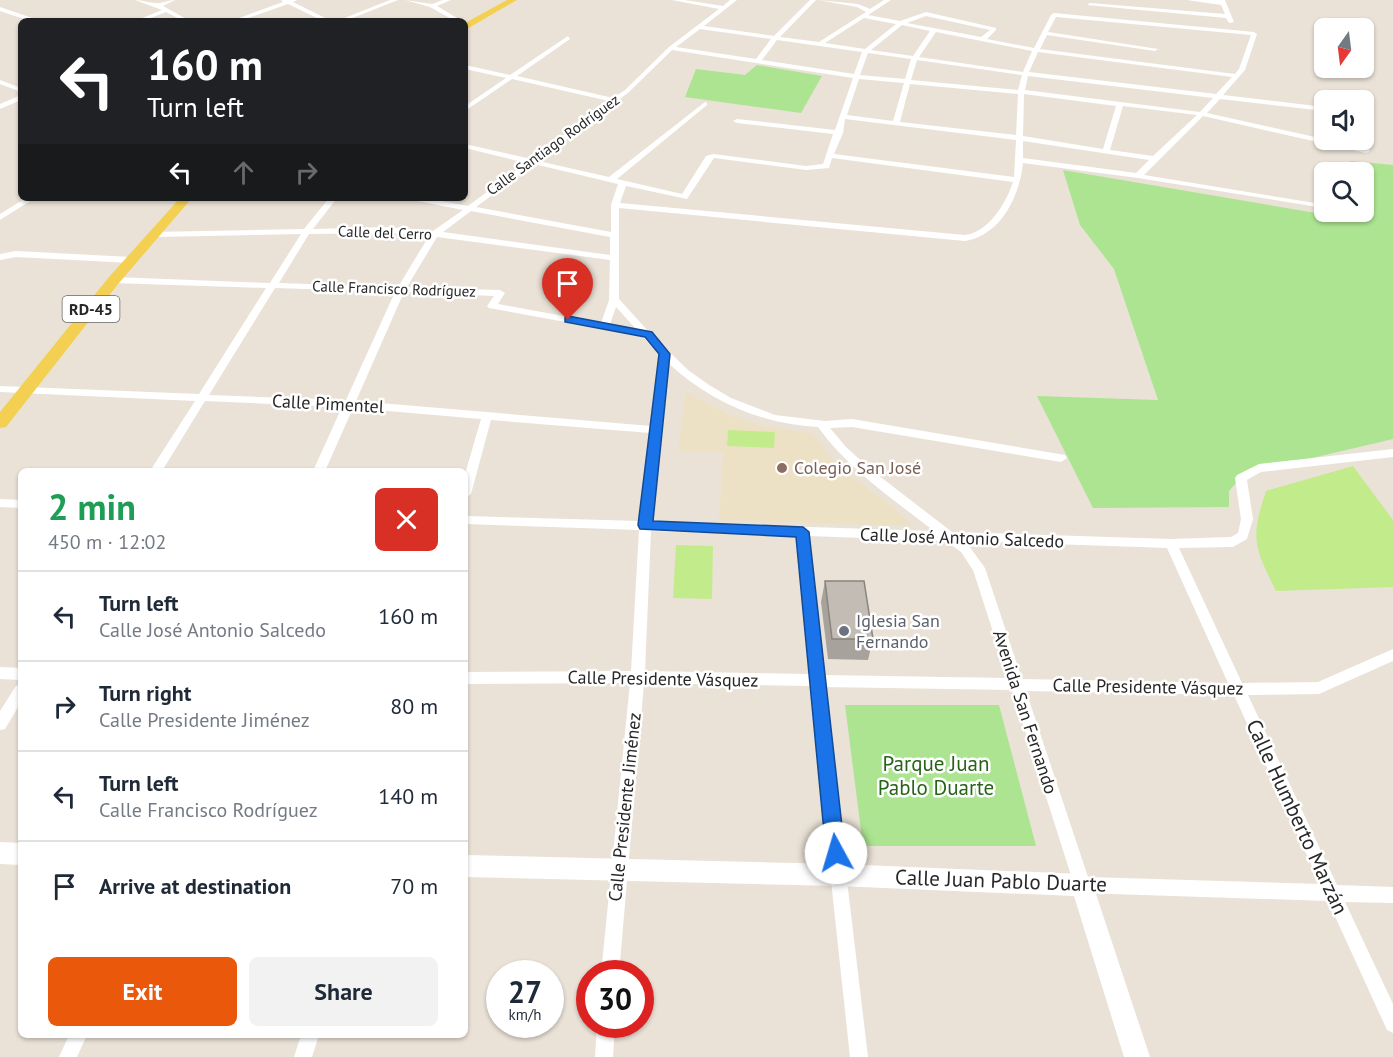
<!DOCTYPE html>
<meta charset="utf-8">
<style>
:root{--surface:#fff;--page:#f2f2f3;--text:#1f2937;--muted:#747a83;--line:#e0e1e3;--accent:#ea580c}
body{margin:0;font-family:"PT Sans",sans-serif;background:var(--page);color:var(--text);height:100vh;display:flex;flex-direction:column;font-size:22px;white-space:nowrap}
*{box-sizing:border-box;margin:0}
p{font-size:20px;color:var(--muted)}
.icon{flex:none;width:33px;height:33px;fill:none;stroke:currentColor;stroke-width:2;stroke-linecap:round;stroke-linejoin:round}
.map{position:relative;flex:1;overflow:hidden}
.side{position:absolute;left:18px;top:468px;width:450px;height:570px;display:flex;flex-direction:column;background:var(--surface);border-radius:9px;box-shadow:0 2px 4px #0004}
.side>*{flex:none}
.banner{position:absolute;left:18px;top:18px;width:450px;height:183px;border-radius:9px;box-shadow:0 2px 4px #0004;background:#202124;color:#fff;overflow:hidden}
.needle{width:39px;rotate:194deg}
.controls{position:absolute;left:1314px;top:18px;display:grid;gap:12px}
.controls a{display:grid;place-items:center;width:60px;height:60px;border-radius:9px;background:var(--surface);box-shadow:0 2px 4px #0004;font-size:30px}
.speed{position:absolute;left:486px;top:960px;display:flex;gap:12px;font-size:30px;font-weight:700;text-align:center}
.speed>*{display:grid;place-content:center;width:78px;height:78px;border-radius:50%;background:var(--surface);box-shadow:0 2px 4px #0004;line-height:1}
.speed small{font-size:15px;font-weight:400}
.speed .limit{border:9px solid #d22;background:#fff;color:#111}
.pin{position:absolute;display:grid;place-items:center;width:51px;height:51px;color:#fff;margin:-62px -26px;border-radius:50% 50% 50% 0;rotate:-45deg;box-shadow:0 0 6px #0007}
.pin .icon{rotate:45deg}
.me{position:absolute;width:66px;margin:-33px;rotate:354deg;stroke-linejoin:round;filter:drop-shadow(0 0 4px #0008)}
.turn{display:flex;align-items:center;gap:21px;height:126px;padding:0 30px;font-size:27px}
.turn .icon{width:78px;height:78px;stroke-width:2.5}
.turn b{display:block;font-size:42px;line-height:51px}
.lanes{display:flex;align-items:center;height:57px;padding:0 30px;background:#0003;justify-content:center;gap:30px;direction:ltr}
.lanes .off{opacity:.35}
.round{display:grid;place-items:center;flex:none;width:63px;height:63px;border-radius:9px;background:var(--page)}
.summary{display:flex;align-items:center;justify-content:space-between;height:102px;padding:0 30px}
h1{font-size:36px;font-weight:700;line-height:45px;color:#1e9e55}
.button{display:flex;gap:12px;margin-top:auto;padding:12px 30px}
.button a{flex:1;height:69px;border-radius:9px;background:var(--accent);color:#fff;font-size:24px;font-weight:700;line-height:69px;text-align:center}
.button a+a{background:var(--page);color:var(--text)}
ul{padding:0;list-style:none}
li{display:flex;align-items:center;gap:18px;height:90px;padding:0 30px;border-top:2px solid var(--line)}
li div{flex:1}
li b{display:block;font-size:22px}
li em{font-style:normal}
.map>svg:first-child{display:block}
</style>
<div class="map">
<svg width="1393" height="1057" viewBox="0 0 1393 1057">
<rect width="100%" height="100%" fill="#eae2d7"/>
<path fill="#ede1c5" d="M686,392l47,24 30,10 51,8 15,22 25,23 29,20 31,27 -195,-6 4,-68 -45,-1z"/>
<path fill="#ace491" d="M757,65l65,11 -21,37 -116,-16 11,-28 49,6z
M1350,161l43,4v274l-149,35 -15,17v16l-136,1 -56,-112 121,4 -44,-131 -34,-44 -17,-55 300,51 9,-6 -8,-20v-23h-10z
M845,705h154l37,141h-173z"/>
<path fill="#c2ec8c" d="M728,430l47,2 -1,16 -47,-2z
M1353,466l40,54v67l-117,4c-22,-44 -26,-53 -10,-100z
M676,545l37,1 -1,53 -39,-1z"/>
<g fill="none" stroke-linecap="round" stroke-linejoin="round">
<path fill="#fff" fill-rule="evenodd" d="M135,0c8,0 13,3 20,3 6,1 13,-3 20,-3l-12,6 27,15h-7l-17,-9 -23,9h-8l27,-11z
M281,0h16l-4,2 38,19h-8l-35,-17 -48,17h-9l52,-19z
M390,0h8l-53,21h-8z
M405,0l27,4 11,-4h8l-14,6 25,15h-7l-25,-14z
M672,0h13l38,6 7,-6h7l-33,26 70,10 36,-36h6l-36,37 39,5 47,-30 -9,-5 -39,-7 40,4 12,5 14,-9h7l-23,15 32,6 26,-9 70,16v2l-9,9 47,9 17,-33 3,-2 200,19 3,2 -12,36 -22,25 101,12v4l-104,-12 -13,14 162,36 1,2 -4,2 -163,-37 -59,59 177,29 3,1v3l-186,-30 -115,-15c-3,31 -21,72 -58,78l-346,-33v91l29,32 3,1 1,3 36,35 21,15 22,13 44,17 50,6 27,-2 213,36 2,3 -6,4 -209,-35 -22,1 16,19 23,21 83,64 219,7 60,-2 7,-4 3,-14 -6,-41 2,-3 22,-11 134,-15v8l-132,15 -14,8 6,39 -6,20 -14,8 -54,1 63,135 76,-1 75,-33v12l-74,33 -71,1 89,190 56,2v16l-48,-1 48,102v29l-6,-3 -59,-129 -246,-8 -6,-2 -64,-201 -188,-3 44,370h-18l-40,-371 -166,-3 -25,291h-18l29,-291 -165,1v-12l166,-1 8,-141 -174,-6v-8l174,5 11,-88 -159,-13 -20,74 -6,4v-24l16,-55 -128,-11 -28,63h-12l29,-64 -137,-6 -43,70h-12l45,-70 -195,-9v-6l199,8 67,-106 -152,-5 -4,-3 4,-3 156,6 31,-49 -146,3 -3,-1v-4l152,-3 25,-31h8l-24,31 76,-2 44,4 30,-21 -50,-10 -4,-2h17l42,8 58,-43 -61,-15v-4l66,15 78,-58 -97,-22 -47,32v-5l41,-28 -41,-9v-4l45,10 58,-39 2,3 -53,37 96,22 12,-8 44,-43 50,-38zM926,16l64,14 -9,7 -74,-14zM1056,17l195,18 -12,34 -4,5 -195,-25 7,-14 108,16 3,-2 -110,-17zM864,18l32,6 -31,25 -40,-6zM902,25l28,6 -17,25 -42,-6zM700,29l71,10 -15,20 -80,-12zM936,32l96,19 -9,21 -104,-15zM777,40l85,12 -8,22 -92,-14zM672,50l181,28 -18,52 -98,-11 -4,2 4,2 96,11 -10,30 -17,2 -93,-12 -7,2 -24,38 -65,-15 90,-74v-2l-2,-1 -96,75 -71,-16 91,-69zM1038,52l194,25 -16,17 -187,-22zM868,53l43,6 -6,20 -45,-4zM917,60l105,15 -4,15 -107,-10zM1028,76l185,22 -13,14 -175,-22zM859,79l45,4 -11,38 -46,-6zM910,84l108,10 -2,41 -116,-13zM1024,94l92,12 -13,43 -80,-13zM1123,106l74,9 -44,41 -43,-6zM845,119l171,21 -2,37 -180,-23 9,-21zM1023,141l126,19 -13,13 -113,-15zM714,158l92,12 23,-2 3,-10 181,24c-7,21 -24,50 -48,53l-345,-32 6,-17 61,13zM534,164l84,20 -7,21v27l-135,-25zM471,211l139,26v18l-167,-23zM389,233l40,3 -31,51 -119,-4 30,-49zM437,237l173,23 -1,40 -8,23 -103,-19 7,-11 -5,-3 -93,-3zM275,288l120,4 -49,108 -137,-5zM404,292l90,4 -7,10 2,2 153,28 17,19 -8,71 -295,-25zM616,307l20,22 -26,-5zM668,363c43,39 93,61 150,64 31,43 75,72 116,104l-283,-9zM651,531l146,5 12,138 -164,-3zM809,536l137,5 15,11 12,18 35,108 -186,-3zM964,541l203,7 61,135 -206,-4 -37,-111 -16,-22zM1026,691l208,4 86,189 -232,-7z
M1187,0h38l9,22 -5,1 -3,-5 -139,-13 3,-2 135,11 -4,-9z
M0,7l38,13 1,1h-9l-30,-10z
M0,80l21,8v4l-21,-8z
M21,95v5l-21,9v-5z
M26,198h9l-35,22v-6z
M16,251l115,6 4,3 -4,3 -115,-6 -16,3v-6z
M0,499l21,1v8l-21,-1z
M0,667l21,1v12l-21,-1z
M21,684v18l-16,27 -5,1v-19l16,-25z
M597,1024h18l-2,33h-18z
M69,1035h18l-10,22h-18z
M301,1035h18l-7,22h-18z"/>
<path fill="#fff" fill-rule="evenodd" d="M0,842l21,1v22l-21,-1z
M465,855l373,9 244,10 8,3 3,8 57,172h-26l-50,-161 -236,-10 -373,-9z"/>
<path fill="#f4d052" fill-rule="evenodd" d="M507,0h10l-52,30v-7z
M180,198h12l-73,85 -113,144 -6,1v-16l109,-135z"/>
</g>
<path fill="#a7a29b" d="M825,581l48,58 -5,21 -40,-1 -7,-57z"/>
<path fill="#c2bcb4" stroke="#88847e" stroke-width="1.5" d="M825,581h39l9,58h-41z"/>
<path fill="#1a73e8" stroke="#114b97" stroke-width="1.5" d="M568,316l84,16 18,22 -17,167 150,6 6,5 36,321 -3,6 -6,3 -7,-3 -3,-6 -30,-316 -156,-8 -2,-4 21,-171 -14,-17 -80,-15v-5z"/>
<circle fill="#8d6e63" stroke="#fff" stroke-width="2" cx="782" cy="468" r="6"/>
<circle fill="#6b7280" stroke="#fff" stroke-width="2" cx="844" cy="631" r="6"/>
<g text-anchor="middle" stroke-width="5" stroke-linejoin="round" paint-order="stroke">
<g font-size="15" fill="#272727" stroke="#fff">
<text transform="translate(553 145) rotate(-36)" y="5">Calle Santiago Rodríguez</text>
<text transform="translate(385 233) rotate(2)" y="5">Calle del Cerro</text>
<text transform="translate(394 289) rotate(2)" y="5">Calle Francisco Rodríguez</text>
</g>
<rect fill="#fff" stroke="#686868" stroke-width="1.5" x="62.5" y="296" width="57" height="26" rx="4.5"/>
<g font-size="16" font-weight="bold" fill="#272727">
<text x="91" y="315">RD-45</text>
</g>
<g font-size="18" fill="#272727" stroke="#fff">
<text transform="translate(328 404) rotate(3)" y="6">Calle Pimentel</text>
<text transform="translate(962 538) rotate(2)" y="6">Calle José Antonio Salcedo</text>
<text transform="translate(663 679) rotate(1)" y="6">Calle Presidente Vásquez</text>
<text transform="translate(1148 687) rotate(1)" y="6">Calle Presidente Vásquez</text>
<text transform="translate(1025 712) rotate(72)" y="6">Avenida San Fernando</text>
<text transform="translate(625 807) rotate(-84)" y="6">Calle Presidente Jiménez</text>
</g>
<g font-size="18" fill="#785e54" stroke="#fff" text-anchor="start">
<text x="794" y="474">Colegio San José</text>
</g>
<g font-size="18" fill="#5b616d" stroke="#fff" text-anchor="start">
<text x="856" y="627">Iglesia San<tspan x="856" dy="21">Fernando</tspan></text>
</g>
<g font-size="21" fill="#266417" stroke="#fff">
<text x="936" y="771">Parque Juan<tspan x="936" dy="24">Pablo Duarte</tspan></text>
</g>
<g font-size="21" fill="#272727" stroke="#fff">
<text transform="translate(1297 817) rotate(65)" y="7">Calle Humberto Marzán</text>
<text transform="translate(1001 881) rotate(2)" y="7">Calle Juan Pablo Duarte</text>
</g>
</g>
</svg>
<div class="controls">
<a><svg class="needle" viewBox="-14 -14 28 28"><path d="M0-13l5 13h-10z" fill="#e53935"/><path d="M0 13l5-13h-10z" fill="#747a83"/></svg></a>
<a><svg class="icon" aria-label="sound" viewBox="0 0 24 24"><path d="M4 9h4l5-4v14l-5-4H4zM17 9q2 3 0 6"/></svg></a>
<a><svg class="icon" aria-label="search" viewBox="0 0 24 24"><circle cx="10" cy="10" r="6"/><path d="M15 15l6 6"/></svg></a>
</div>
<div class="speed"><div>27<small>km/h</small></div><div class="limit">30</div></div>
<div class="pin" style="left:568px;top:320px;background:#d93025"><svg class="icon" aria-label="arrive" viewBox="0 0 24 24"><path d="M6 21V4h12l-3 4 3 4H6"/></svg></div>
<svg class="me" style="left:836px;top:853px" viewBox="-20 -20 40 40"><circle r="19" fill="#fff"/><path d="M0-13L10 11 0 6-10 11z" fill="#1a73e8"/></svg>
<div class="banner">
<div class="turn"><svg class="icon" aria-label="left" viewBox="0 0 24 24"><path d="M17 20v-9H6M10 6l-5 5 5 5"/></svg><div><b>160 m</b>Turn left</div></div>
<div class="lanes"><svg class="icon" aria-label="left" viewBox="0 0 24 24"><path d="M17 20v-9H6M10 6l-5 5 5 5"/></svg><svg class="icon off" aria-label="ahead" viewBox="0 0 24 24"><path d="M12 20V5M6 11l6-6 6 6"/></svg><svg class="icon off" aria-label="right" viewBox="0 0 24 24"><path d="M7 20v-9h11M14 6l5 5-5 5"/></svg></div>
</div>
<section class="side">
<div class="summary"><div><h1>2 min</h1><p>450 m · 12:02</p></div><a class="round" style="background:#d93025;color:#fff"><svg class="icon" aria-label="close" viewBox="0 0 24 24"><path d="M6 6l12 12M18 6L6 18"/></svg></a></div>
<ul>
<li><svg class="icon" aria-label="left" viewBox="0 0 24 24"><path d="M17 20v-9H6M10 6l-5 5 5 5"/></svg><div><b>Turn left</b><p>Calle José Antonio Salcedo</p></div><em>160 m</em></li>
<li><svg class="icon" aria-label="right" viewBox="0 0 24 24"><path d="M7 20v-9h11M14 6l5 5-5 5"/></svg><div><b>Turn right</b><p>Calle Presidente Jiménez</p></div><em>80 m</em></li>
<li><svg class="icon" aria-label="left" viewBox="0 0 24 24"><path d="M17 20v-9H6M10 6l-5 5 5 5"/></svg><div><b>Turn left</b><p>Calle Francisco Rodríguez</p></div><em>140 m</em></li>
<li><svg class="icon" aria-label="arrive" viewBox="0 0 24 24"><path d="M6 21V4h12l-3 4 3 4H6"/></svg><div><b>Arrive at destination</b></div><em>70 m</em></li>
</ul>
<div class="button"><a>Exit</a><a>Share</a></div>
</section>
</div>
